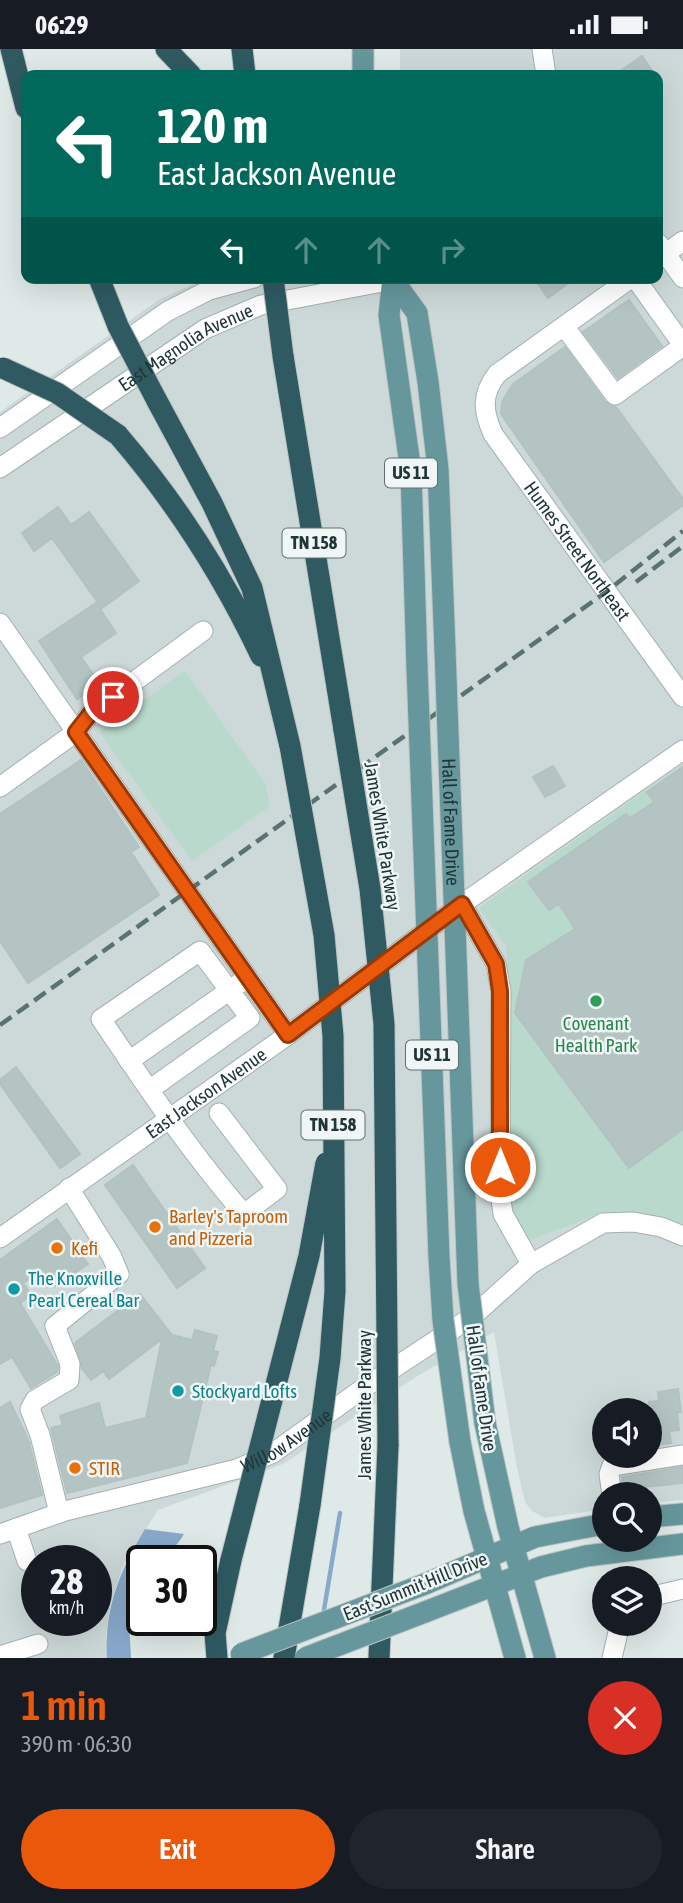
<!DOCTYPE html>
<meta charset="utf-8">
<style>
:root{--surface:#171b24;--page:#20242c;--text:#f1f3f6;--muted:#9ea1a6;--accent:#ea580c}
body{margin:0;font-family:"Asap Condensed",sans-serif;background:var(--page);color:var(--text);height:100vh;display:flex;flex-direction:column;font-size:26px;white-space:nowrap}
*{box-sizing:border-box;margin:0}
p{font-size:23px;color:var(--muted)}
.icon{flex:none;width:38px;height:38px;fill:none;stroke:currentColor;stroke-width:2;stroke-linecap:round;stroke-linejoin:round}
.map{position:relative;height:1609px;overflow:hidden}
.sheet{display:flex;flex-direction:column;background:var(--surface);flex:1}
.sheet>*{flex:none}
.top-card{position:absolute;left:21px;top:21px;width:642px;height:214px;border-radius:14px;box-shadow:0 7px 28px #0002;background:#00695c;color:#fff;overflow:hidden}
.buttons{position:absolute;left:592px;top:1349px;display:grid;gap:14px}
.buttons a{display:grid;place-items:center;width:70px;height:70px;border-radius:50%;background:var(--surface);box-shadow:0 7px 28px #0002;font-size:35px}
.speed{position:absolute;left:21px;top:1496px;display:flex;gap:14px;font-size:35px;font-weight:700;text-align:center}
.speed>*{display:grid;place-content:center;width:91px;height:91px;border-radius:50%;background:var(--surface);box-shadow:0 7px 28px #0002;line-height:1}
.speed small{font-size:18px;font-weight:400}
.speed .limit{border:4px solid #111;border-radius:10px;background:#fff;color:#111}
.pin{position:absolute;display:grid;place-items:center;width:60px;height:60px;color:#fff;margin:-30px;border:4px solid #fff;border-radius:50%;box-shadow:0 2px 7px #0007}
.me{position:absolute;width:77px;margin:-38px;rotate:0deg;stroke-linejoin:round;filter:drop-shadow(0 0 5px #0008)}
.turn{display:flex;align-items:center;gap:24px;height:147px;padding:0 21px;font-size:32px}
.turn .icon{width:91px;height:91px;stroke-width:2.5}
.turn b{display:block;font-size:49px;line-height:60px}
.lanes{display:flex;align-items:center;height:66px;padding:0 21px;background:#0003;justify-content:center;gap:35px;direction:ltr}
.lanes .off{opacity:.35}
.round{display:grid;place-items:center;flex:none;width:74px;height:74px;border-radius:37px;background:var(--page)}
.overview{display:flex;align-items:center;justify-content:space-between;height:119px;padding:0 21px}
h1{font-size:42px;font-weight:600;line-height:52px;color:var(--accent)}
.primary-button{display:flex;gap:14px;margin-top:auto;padding:14px 21px}
.primary-button a{flex:1;height:80px;border-radius:42px;background:var(--accent);color:#fff;font-size:28px;font-weight:600;line-height:80px;text-align:center}
.primary-button a+a{background:var(--page);color:var(--text)}
.status{display:flex;justify-content:space-between;align-items:center;height:49px;padding:0 35px;background:var(--surface);direction:ltr}
.status svg{height:19px;fill:currentColor}
.map>svg:first-child{display:block}
</style>
<div class="status"><b>06:29</b><svg viewBox="0 0 49 12"><path d="M0 12V9h3v3zM5 12V6h3v6zM10 12V3h3v9zM15 12V0h3v12zM26 1h20v11H26zM47 4h2v5h-2z"/></svg></div>
<div class="map">
<svg width="683" height="1609" viewBox="0 0 683 1609">
<rect width="100%" height="100%" fill="#dfe9e8"/>
<path fill="#cdd9d8" fill-rule="evenodd" d="M400,0h283v1451l-34,3v-8h-45v14l-59,9 -13,-7 -7,-9 -8,-34 -23,-136 -78,45 -133,87 -125,46 -35,55 -12,37 -5,33 1,23h-107v-1246l160,-113 47,-21h451v-203h-258zM604,1362h45v45h-45zM37,1512h59v60h-59z"/>
<path fill="#b9d9cd" d="M185,622l80,112 5,23 -78,55 -93,-129z
M683,715v461l-80,-13 -72,28 -19,-26 -3,-26 1,-160 -4,-82 -27,-38z"/>
<path fill="#89a9cc" d="M145,1480l39,5c-10,17 -23,27 -42,27v21l-13,39 2,37h-24c-3,-49 13,-88 38,-129z"/>
<g fill="none" stroke-linecap="round" stroke-linejoin="round">
<path stroke="#89a9cc" stroke-width="4.5" d="M323,1567l17,-103"/>
</g>
<path fill="#b4c4c2" stroke="#b2c2c1" stroke-width="2" d="M642,7l10,15 -7,4h-30z
M534,229h41l-27,20z
M629,251l33,46 -44,32 -35,-46z
M565,298l40,55 11,5 67,92v6l-79,57 -103,-148 1,-12 11,-18z
M58,458l13,18 18,-13 50,69 -37,27 -50,-70 -18,13 -12,-18z
M96,554l20,30 -35,24 19,27 -23,15 -38,-58z
M81,711l58,87 -8,5 28,43 -131,88 -28,-42v-127z
M553,717l12,20 -20,11 -12,-20z
M683,718v362l-54,39 -114,-155 11,-53 49,-31 -16,-25 -10,6 -21,-28 98,-68 4,4 24,-16 -7,-10z
M16,1018l64,87 -20,14 -60,-84v-4z
M133,1116l72,103 -28,20 -72,-103z
M57,1170l31,45 -33,22 -12,-17 -20,14 8,12 -11,8 38,63 -1,6 -26,16 -19,-31 -12,7v-104z
M140,1245l32,41 20,5 3,-10 22,6 -4,15 5,1 -4,14 -3,-1 -24,98 -120,30 -16,-65 12,-3 -3,-9 39,-13 6,25 41,-10 16,-79 -53,40 -6,-8 -12,9 -9,-12 -7,-25z
M678,1340l3,23h-4l2,18 -10,1 2,12 -22,3v-44l10,-1 -1,-9z
M10,1353l18,37 14,56 -42,13v-100z
M683,1418v16l-59,6 -2,-12z"/>
<g fill="none" stroke-linecap="round" stroke-linejoin="round">
<defs>
<g id="minor">
<path d="M542,0l4,26"/>
<path d="M658,194l25,35"/>
<path d="M658,210l25,-18"/>
<path id="s1" d="M631,229l-134,96c-16,21 -14,37 -4,60l190,263"/>
<path d="M635,229l48,67"/>
<path d="M564,277l51,69 68,-49"/>
<path d="M0,379l168,-117 41,-21 45,-12"/>
<path id="s2" d="M0,419l205,-139 56,-24 132,-25"/>
<path d="M0,574l288,412"/>
<path d="M0,738l76,-55 14,-18 113,-83"/>
<path d="M462,855l34,60 5,27 -1,201 3,22 28,50"/>
<path d="M129,1012l111,-78"/>
<path d="M149,1041l101,-72 -50,-67 -99,68c45,67 90,134 143,195l33,-25 -58,-76"/>
<path id="s3" d="M0,1189l288,-203 174,-131 221,-154"/>
<path d="M612,1446l-3,-21 3,-8 71,-11"/>
<path d="M59,1464l-19,-78 -10,-26 5,-9 34,-20 1,-16 -15,-38 64,-52 -7,-17 -43,-69"/>
<path d="M16,1479l11,33"/>
<path id="s4" d="M0,1485l65,-23 172,-42 36,-16 92,-66 108,-71 58,-52 72,-41 30,-1 28,5 22,9"/>
<path d="M649,1548l34,-8"/>
<path d="M0,1607l38,-12"/>
<path d="M612,1609l7,-30 3,-4"/>
</g>
<path id="major" d="M363,0v26
M393,229l-4,37 22,157 6,195
M393,231l24,33 11,69 10,87 7,181
M485,1374l23,104 37,131
M460,1393l14,69 41,147
M649,1468l34,-3
M425,1535l110,-47 69,-13
M425,1563l116,-45 45,-11 97,-12"/>
<path id="highway" d="M11,0l15,59
M166,0l25,26
M242,0l3,26
M99,229l19,48
M283,307l61,374
M156,350l56,104 40,85 38,158
M118,386c56,65 106,143 143,221
M217,1609l-2,-25 16,-73
M284,1609l26,-153
M379,1609l9,-213"/>
</defs>
<use href="#minor" stroke="#a2b0b0" stroke-width="21"/>
<use href="#major" stroke="#bcc3c3" stroke-width="23"/>
<use href="#highway" stroke="#bcc3c3" stroke-width="23"/>
<use href="#minor" stroke="#fff" stroke-width="19"/>
<use href="#major" stroke="#66979c" stroke-width="21"/>
<use href="#highway" stroke="#2f5a62" stroke-width="21"/>
<path stroke="#5b7274" stroke-width="4.5" stroke-dasharray="14 7" stroke-linecap="butt" d="M636,533l47,-36
M0,976l606,-433 77,-61"/>
<defs>
<g id="major-bridge">
<path id="s5" d="M445,601l23,634 17,139"/>
<path d="M417,618l22,590 4,63 17,122"/>
<path d="M241,1605l184,-70"/>
<path d="M305,1609l120,-46"/>
</g>
<path id="highway-bridge" d="M273,229l10,78
M118,277l38,73
M3,319l54,25 61,42
M344,681l26,159 14,135 4,421
M290,697l34,189 9,101 2,255 -5,67 -20,147
M231,1511l78,-304 17,-93"/>
</defs>
<use href="#major-bridge" stroke="#bcc3c3" stroke-width="23" stroke-linecap="butt"/>
<use href="#highway-bridge" stroke="#bcc3c3" stroke-width="23" stroke-linecap="butt"/>
<use href="#major-bridge" stroke="#66979c" stroke-width="21"/>
<use href="#highway-bridge" stroke="#2f5a62" stroke-width="21"/>
</g>
<g fill="none" stroke-linecap="round" stroke-linejoin="round">
<defs>
<path id="route" d="M113,648l-23,17 -14,18 212,303 174,-131 34,60 4,27v176"/>
</defs>
<use href="#route" stroke="#983908" stroke-width="18"/>
<use href="#route" stroke="#ea580c" stroke-width="12"/>
</g>
<circle fill="#2e9e5b" stroke="#eff6f5" stroke-width="2.5" cx="596" cy="952" r="7"/>
<g fill="#e8710a" stroke="#eff6f5" stroke-width="2.5">
<circle cx="155" cy="1178" r="7"/>
<circle cx="57" cy="1199" r="7"/>
<circle cx="75" cy="1419" r="7"/>
</g>
<g fill="#0f9aa8" stroke="#eff6f5" stroke-width="2.5">
<circle cx="14" cy="1240" r="7"/>
<circle cx="178" cy="1342" r="7"/>
</g>
<g text-anchor="middle" stroke-width="5" stroke-linejoin="round" paint-order="stroke">
<g fill="#eff6f5" stroke="#5f7071" stroke-width="2">
<rect x="385" y="409.5" width="52" height="29" rx="5"/>
<rect x="282.5" y="479.5" width="63" height="29" rx="5"/>
<rect x="406" y="991.5" width="52" height="29" rx="5"/>
<rect x="301.5" y="1061.5" width="63" height="29" rx="5"/>
</g>
<g font-size="18" font-weight="bold" fill="#213638">
<text x="411" y="430">US 11</text>
<text x="314" y="500">TN 158</text>
<text x="432" y="1012">US 11</text>
<text x="333" y="1082">TN 158</text>
</g>
<g font-size="19" fill="#213638" stroke="#eff6f5">
<text dy="7" stroke="none"><textPath href="#s2" startOffset="222">East Magnolia Avenue</textPath></text>
<text dy="7" stroke="none"><textPath href="#s1" startOffset="373">Humes Street Northeast</textPath></text>
<text dy="7" stroke="none"><textPath href="#s5" startOffset="172">Hall of Fame Drive</textPath></text>
<text transform="translate(383 787) rotate(81)" y="7">James White Parkway</text>
<text dy="7" stroke="none"><textPath href="#s3" startOffset="252">East Jackson Avenue</textPath></text>
<text transform="translate(482 1339) rotate(82)" y="7">Hall of Fame Drive</text>
<text transform="translate(364 1356) rotate(-90)" y="7">James White Parkway</text>
<text dy="7" stroke="none"><textPath href="#s4" startOffset="303">Willow Avenue</textPath></text>
<text transform="translate(415 1537) rotate(-22)" y="7">East Summit Hill Drive</text>
</g>
<g font-size="19" fill="#27864d" stroke="#eff6f5">
<text x="596" y="981">Covenant<tspan x="596" dy="22">Health Park</tspan></text>
</g>
<g font-size="19" fill="#c56008" stroke="#eff6f5" text-anchor="start">
<text x="169" y="1174">Barley's Taproom<tspan x="169" dy="22">and Pizzeria</tspan></text>
<text x="71" y="1206">Kefi</text>
<text x="89" y="1426">STIR</text>
</g>
<g font-size="19" fill="#0d838f" stroke="#eff6f5" text-anchor="start">
<text x="28" y="1236">The Knoxville<tspan x="28" dy="22">Pearl Cereal Bar</tspan></text>
<text x="192" y="1349">Stockyard Lofts</text>
</g>
</g>
</svg>
<div class="buttons">
<a><svg class="icon" aria-label="sound" viewBox="0 0 24 24"><path d="M4 9h4l5-4v14l-5-4H4zM17 9q2 3 0 6"/></svg></a>
<a><svg class="icon" aria-label="search" viewBox="0 0 24 24"><circle cx="10" cy="10" r="6"/><path d="M15 15l6 6"/></svg></a>
<a><svg class="icon" aria-label="layers" viewBox="0 0 24 24"><path d="M12 4l9 5-9 5-9-5zM3 14l9 5 9-5"/></svg></a>
</div>
<div class="speed"><div>28<small>km/h</small></div><div class="limit">30</div></div>
<div class="pin" style="left:113px;top:648px;background:#d93025"><svg class="icon" aria-label="arrive" viewBox="0 0 24 24"><path d="M6 21V4h12l-3 4 3 4H6"/></svg></div>
<svg class="me" style="left:500px;top:1118px" viewBox="-20 -20 40 40"><circle r="17" fill="#ea580c" stroke="#fff" stroke-width="3"/><path d="M0-11L8 9 0 5-8 9z" fill="#fff"/></svg>
<div class="top-card">
<div class="turn"><svg class="icon" aria-label="left" viewBox="0 0 24 24"><path d="M17 20v-9H6M10 6l-5 5 5 5"/></svg><div><b>120 m</b>East Jackson Avenue</div></div>
<div class="lanes"><svg class="icon" aria-label="left" viewBox="0 0 24 24"><path d="M17 20v-9H6M10 6l-5 5 5 5"/></svg><svg class="icon off" aria-label="ahead" viewBox="0 0 24 24"><path d="M12 20V5M6 11l6-6 6 6"/></svg><svg class="icon off" aria-label="ahead" viewBox="0 0 24 24"><path d="M12 20V5M6 11l6-6 6 6"/></svg><svg class="icon off" aria-label="right" viewBox="0 0 24 24"><path d="M7 20v-9h11M14 6l5 5-5 5"/></svg></div>
</div>
</div>
<section class="sheet">
<div class="overview"><div><h1>1 min</h1><p>390 m · 06:30</p></div><a class="round" style="background:#d93025;color:#fff"><svg class="icon" aria-label="close" viewBox="0 0 24 24"><path d="M6 6l12 12M18 6L6 18"/></svg></a></div>
<div class="primary-button"><a>Exit</a><a>Share</a></div>
</section>
